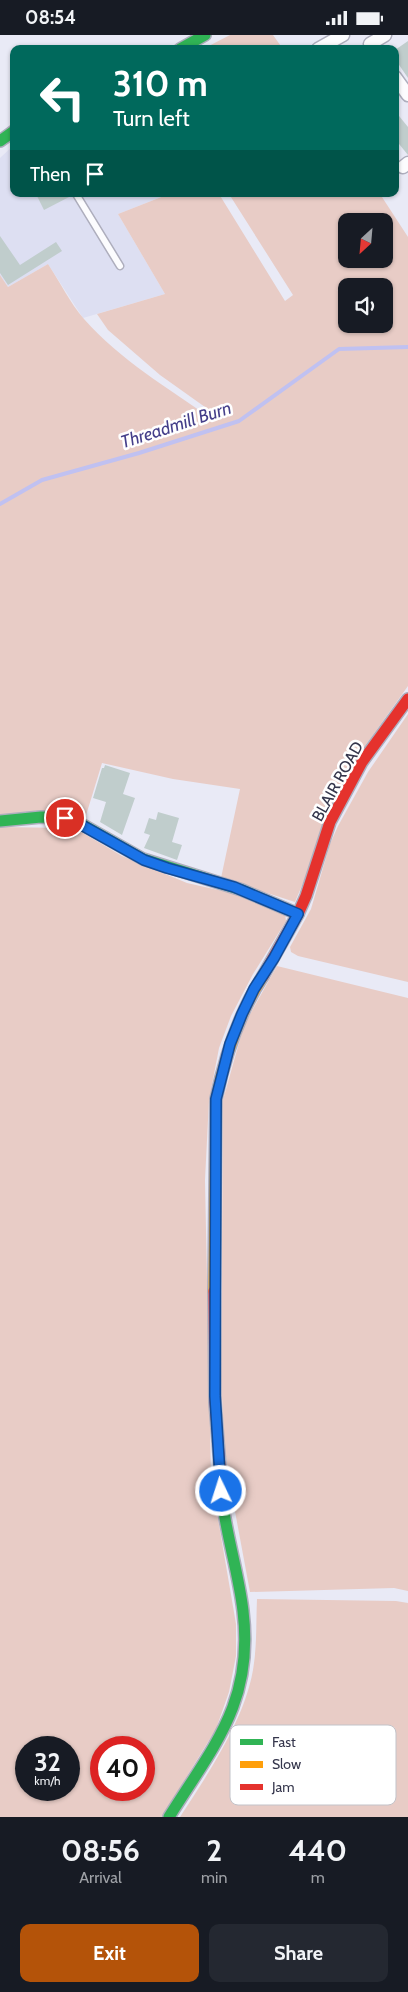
<!DOCTYPE html>
<style>
:root{--surface:#171b24;--page:#242831;--text:#f1f3f6;--muted:#9ea1a6;--accent:#b45309}
body{margin:0;font-family:Cabin,sans-serif;background:var(--page);color:var(--text);height:100vh;display:flex;flex-direction:column;font-size:19px;white-space:nowrap}
*{box-sizing:border-box;margin:0}
p{font-size:16px;color:var(--muted)}
.icon{flex:none;width:28px;height:28px;fill:none;stroke:currentColor;stroke-width:2;stroke-linecap:round;stroke-linejoin:round}
.map{position:relative;height:1782px;overflow:hidden}
.panel{display:flex;flex-direction:column;background:var(--surface);flex:1}
.panel>*{flex:none}
.banner{position:absolute;left:10px;top:10px;width:389px;height:152px;border-radius:10px;box-shadow:0 1px 4px #0004;background:#00695c;color:#fff;overflow:hidden}
.needle{width:32px;rotate:206deg}
.tools{position:absolute;left:338px;top:178px;display:grid;gap:10px}
.tools a{display:grid;place-items:center;width:55px;height:55px;border-radius:10px;background:var(--surface);box-shadow:0 1px 4px #0004;font-size:25px}
.speed{position:absolute;left:15px;top:1701px;display:flex;gap:10px;font-size:25px;font-weight:700;text-align:center}
.speed>*{display:grid;place-content:center;width:65px;height:65px;border-radius:50%;background:var(--surface);box-shadow:0 1px 4px #0004;line-height:1}
.speed small{font-size:12px;font-weight:400}
.speed .limit{border:8px solid #d22;background:#fff;color:#111}
.pin{position:absolute;display:grid;place-items:center;width:42px;height:42px;color:#fff;margin:-21px;border:2px solid #fff;border-radius:50%;box-shadow:0 1px 5px #0007}
.me{position:absolute;width:55px;margin:-28px;rotate:356deg;stroke-linejoin:round;filter:drop-shadow(0 0 4px #0008)}
.turn{display:flex;align-items:center;gap:18px;height:105px;padding:0 20px;font-size:22px}
.turn .icon{width:65px;height:65px;stroke-width:2.5}
.turn b{display:block;font-size:35px;line-height:42px}
.then{display:flex;align-items:center;height:48px;padding:0 20px;background:#0003;gap:10px;font-size:19px}
.eta{display:flex;justify-content:space-evenly;align-items:center;height:85px;text-align:center}
.eta b{font-size:30px;font-weight:700;line-height:35px}
.action{display:flex;gap:10px;margin-top:auto;padding:10px 20px}
.action a{flex:1;height:58px;border-radius:10px;background:var(--accent);color:#fff;font-size:20px;font-weight:700;line-height:58px;text-align:center}
.action a+a{background:var(--page);color:var(--text)}
.status{display:flex;justify-content:space-between;align-items:center;height:35px;padding:0 25px;background:var(--surface);direction:ltr}
.status svg{height:14px;fill:currentColor}
.map>svg:first-child{display:block}
</style>
<div class="status"><b>08:54</b><svg viewBox="0 0 49 12"><path d="M0 12V9h3v3zM5 12V6h3v6zM10 12V3h3v9zM15 12V0h3v12zM26 1h20v11H26zM47 4h2v5h-2z"/></svg></div>
<div class="map">
<svg width="408" height="1782" viewBox="0 0 408 1782">
<rect width="100%" height="100%" fill="#e9eaf6"/>
<path fill="#dddff2" d="M14,110v49h155l-51,20 47,80 -82,24 -35,-54 -40,23 -8,-12v-117z"/>
<path fill="#e8ccc6" fill-rule="evenodd" d="M230,0h43l10,14h-80z
M169,159h50l66,107 8,-6 -64,-101h151l28,43v449l-53,74 -60,142 -74,-24 19,-89 -67,-10 -71,-16 -18,59 -84,-5v-542l8,12 40,-23c12,18 22,39 36,55 36,41 84,69 128,100l7,-2 -59,-42 -52,-45 -11,-16 68,-20 -47,-80zM346,186h38v38h-38zM346,251h38v38h-38v-33l-10,-1h10z
M408,679v268l-110,-26 -7,-4 -1,-5 21,-38 19,-65 8,-18 30,-54z
M0,792l66,1 17,5 39,23 65,27 49,11 49,20 1,7 -33,53 -22,42 -12,32 -10,52 -4,80 6,298 25,146v32l-7,36 -13,37 -54,88h-162zM26,1712h43v43h-43zM101,1712h43v43h-43z
M277,931l131,32v593l-14,-3 -144,4 -19,-102 -6,-40 -4,-70 2,-280 21,-75z
M257,1564l139,2 12,2v214h-228c28,-43 68,-102 74,-154 3,-21 2,-43 3,-64z"/>
<g fill="none" stroke-linecap="round" stroke-linejoin="round">
<path stroke="#c0c1f1" stroke-width="4" d="M0,469l42,-24 97,-27 100,-32 100,-72 69,-2"/>
</g>
<path fill="#c0cdcc" d="M408,6v37l-13,-19v-9z
M395,76l13,16v28l-13,-16z
M36,159h35v2l-27,14z
M0,201l20,29 36,-23 6,9 -54,34 -8,-12z
M105,730l25,8 -7,21 12,4 -13,37 -22,-13 6,-20 -13,-4 9,-30h2z
M158,777l21,6 -7,24 10,3 -5,15 -33,-12 6,-13 -6,-2 5,-15 7,2z"/>
<g fill="none" stroke-linecap="round" stroke-linejoin="round">
<defs>
<path id="lane" d="M76,159l44,72"/>
<path id="street" d="M318,14l25,-14
M374,14l-4,-5 15,-9
M395,42l13,18
M403,132l5,-4"/>
<path id="fast" d="M180,14l25,-14
M0,106l14,-10
M0,786l41,-4 24,1 18,7 60,34 99,31 56,24
M169,1782c45,-72 85,-115 74,-206 -4,-35 -15,-70 -20,-105"/>
<path id="slow" d="M214,1256l2,-192c9,-43 23,-86 47,-123"/>
<path id="jam" d="M263,941l35,-62 8,-18 24,-74 32,-60 46,-63
M214,1256l1,111 8,104"/>
</defs>
<use href="#lane" stroke="#aeaebd" stroke-width="9"/>
<use href="#street" stroke="#aeaebd" stroke-width="15"/>
<use href="#fast" stroke="#aeaebd" stroke-width="14"/>
<use href="#slow" stroke="#aeaebd" stroke-width="14"/>
<use href="#jam" stroke="#aeaebd" stroke-width="14"/>
<use href="#lane" stroke="#fcfcfe" stroke-width="6"/>
<use href="#street" stroke="#fcfcfe" stroke-width="12"/>
<use href="#fast" stroke="#30b455" stroke-width="11"/>
<use href="#slow" stroke="#ff9f0a" stroke-width="11"/>
<use href="#jam" stroke="#e5322d" stroke-width="11"/>
</g>
<g fill="none" stroke-linecap="round" stroke-linejoin="round">
<defs>
<path id="route" d="M65,783l13,5 66,37 23,8 67,19 64,27 -24,44 -20,31 -12,25 -12,30 -14,55 -1,297 6,95"/>
</defs>
<use href="#route" stroke="#114b97" stroke-width="12"/>
<use href="#route" stroke="#1a73e8" stroke-width="9"/>
</g>
<g text-anchor="middle" stroke-width="5" stroke-linejoin="round" paint-order="stroke">
<g font-size="16" fill="#35364c" stroke="#fff">
<text transform="translate(337 746) rotate(-61)" y="6">BLAIR ROAD</text>
</g>
<g font-size="18" font-style="italic" fill="#453f8a" stroke="#fff">
<text transform="translate(176 390) rotate(-18)" y="6">Threadmill Burn</text>
</g>
</g>
<rect x="230" y="1690" width="166" height="80" rx="8" fill="#fff" stroke="#c2c3c9" stroke-width="1"/>
<rect x="240" y="1704" width="23" height="6" fill="#30b455"/>
<rect x="240" y="1726" width="23" height="7" fill="#ff9f0a"/>
<rect x="240" y="1749" width="23" height="6" fill="#e5322d"/>
<g font-size="14" fill="#35364c">
<text x="272" y="1712">Fast</text>
<text x="272" y="1734">Slow</text>
<text x="272" y="1757">Jam</text>
</g>
</svg>
<div class="tools">
<a><svg class="needle" viewBox="-14 -14 28 28"><path d="M0-13l5 13h-10z" fill="#e53935"/><path d="M0 13l5-13h-10z" fill="#9ea1a6"/></svg></a>
<a><svg class="icon" aria-label="sound" viewBox="0 0 24 24"><path d="M4 9h4l5-4v14l-5-4H4zM17 9q2 3 0 6"/></svg></a>
</div>
<div class="speed"><div>32<small>km/h</small></div><div class="limit">40</div></div>
<div class="pin" style="left:65px;top:783px;background:#d93025"><svg class="icon" aria-label="arrive" viewBox="0 0 24 24"><path d="M6 21V4h12l-3 4 3 4H6"/></svg></div>
<svg class="me" style="left:221px;top:1456px" viewBox="-20 -20 40 40"><circle r="17" fill="#1a73e8" stroke="#fff" stroke-width="3"/><path d="M0-11L8 9 0 5-8 9z" fill="#fff"/></svg>
<div class="banner">
<div class="turn"><svg class="icon" aria-label="left" viewBox="0 0 24 24"><path d="M17 20v-9H6M10 6l-5 5 5 5"/></svg><div><b>310 m</b>Turn left</div></div>
<div class="then">Then<svg class="icon" aria-label="arrive" viewBox="0 0 24 24"><path d="M6 21V4h12l-3 4 3 4H6"/></svg></div>
</div>
</div>
<section class="panel">
<div class="eta">
<div><b>08:56</b><p>Arrival</p></div>
<div><b>2</b><p>min</p></div>
<div><b>440</b><p>m</p></div>
</div>
<div class="action"><a>Exit</a><a>Share</a></div>
</section>
